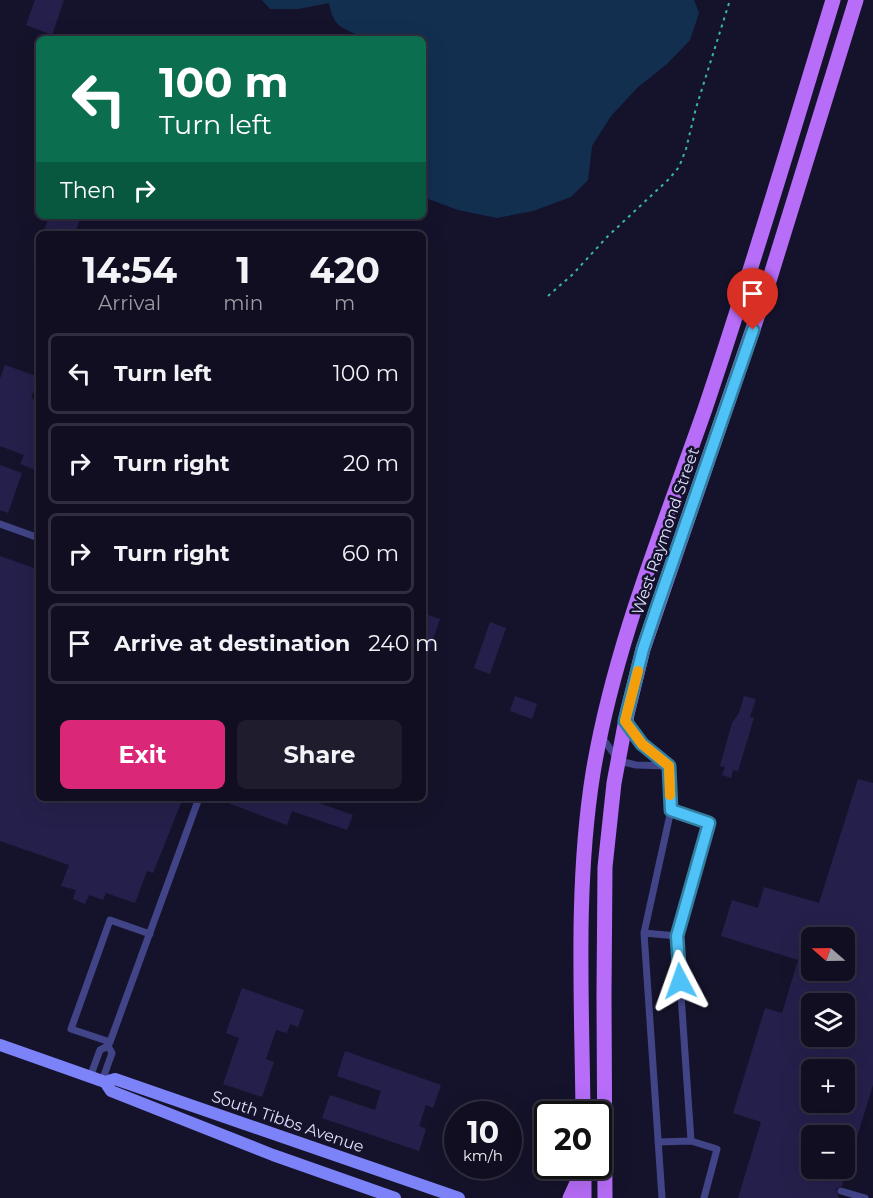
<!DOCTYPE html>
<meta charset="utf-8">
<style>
:root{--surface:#100e20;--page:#1e1c2d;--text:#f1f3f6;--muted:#9c9ca5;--line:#302e3e;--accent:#db2777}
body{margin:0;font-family:Montserrat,sans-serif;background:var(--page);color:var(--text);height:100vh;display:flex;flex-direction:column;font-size:22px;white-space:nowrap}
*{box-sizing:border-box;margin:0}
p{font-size:20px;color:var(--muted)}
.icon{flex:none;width:33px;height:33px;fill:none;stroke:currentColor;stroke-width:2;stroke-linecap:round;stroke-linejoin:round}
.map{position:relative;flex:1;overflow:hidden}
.panel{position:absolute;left:36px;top:231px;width:390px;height:570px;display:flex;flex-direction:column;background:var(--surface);border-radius:9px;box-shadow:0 6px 24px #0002,0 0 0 2px var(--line)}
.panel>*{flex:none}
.top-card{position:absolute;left:36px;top:36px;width:390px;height:183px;border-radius:9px;box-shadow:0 6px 24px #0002,0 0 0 2px var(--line);background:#0b6e4f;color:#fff;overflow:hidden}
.needle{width:39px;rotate:290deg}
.controls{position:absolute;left:801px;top:927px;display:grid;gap:12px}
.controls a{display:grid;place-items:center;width:54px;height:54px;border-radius:9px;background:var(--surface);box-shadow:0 6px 24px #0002,0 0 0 2px var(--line);font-size:30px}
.speed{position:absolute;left:444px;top:1101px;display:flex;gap:12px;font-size:30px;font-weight:700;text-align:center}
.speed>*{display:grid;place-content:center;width:78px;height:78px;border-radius:50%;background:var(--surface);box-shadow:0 6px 24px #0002,0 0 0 2px var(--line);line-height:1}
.speed small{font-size:15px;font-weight:400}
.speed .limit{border:3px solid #111;border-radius:9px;background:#fff;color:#111}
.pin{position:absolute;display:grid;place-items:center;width:51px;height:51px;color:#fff;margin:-62px -26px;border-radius:50% 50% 50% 0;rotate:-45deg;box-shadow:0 0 6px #0007}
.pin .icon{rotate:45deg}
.me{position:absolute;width:66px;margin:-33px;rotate:356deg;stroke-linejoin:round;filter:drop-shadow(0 0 4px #0008)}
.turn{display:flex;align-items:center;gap:21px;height:126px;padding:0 24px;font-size:27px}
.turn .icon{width:78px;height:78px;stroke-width:2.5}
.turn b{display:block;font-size:42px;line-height:51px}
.then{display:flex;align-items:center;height:57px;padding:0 24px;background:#0003;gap:12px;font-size:22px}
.eta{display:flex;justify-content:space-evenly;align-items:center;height:102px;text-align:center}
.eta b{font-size:36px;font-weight:700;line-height:42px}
.primary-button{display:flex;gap:12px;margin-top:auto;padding:12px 24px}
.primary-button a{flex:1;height:69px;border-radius:9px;background:var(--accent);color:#fff;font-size:24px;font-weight:700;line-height:69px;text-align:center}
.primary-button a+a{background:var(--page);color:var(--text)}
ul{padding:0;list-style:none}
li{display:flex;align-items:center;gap:18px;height:81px;margin:0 12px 9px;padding:0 12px;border:3px solid var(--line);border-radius:9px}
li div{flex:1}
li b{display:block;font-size:22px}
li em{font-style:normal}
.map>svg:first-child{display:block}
</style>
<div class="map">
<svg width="873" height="1198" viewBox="0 0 873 1198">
<rect width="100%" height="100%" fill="#15132b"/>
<path fill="#132f50" d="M262,0h432l5,13 -9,27 -23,24 -29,23 -27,29 -19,30 -4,34 -17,17 -38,14 -36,7 -39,-8 -35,-13v-158h-63l-2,-4c-19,-8 -25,-11 -29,-32l-31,6h-28z"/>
<path fill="#25204b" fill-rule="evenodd" d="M35,0h29l-12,35 -26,-10z
M49,216h32l-6,18h-32z
M5,365l34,12 -8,21 8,3v70l-19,-7 4,-9 -24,-9v-67z
M0,465l22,8 -14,40 -8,-3z
M0,556l39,14v228h144l-30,75 -6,-2 -12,32 -29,-10 -3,7 -14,-5 -4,9 -12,-5 3,-9 -15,-4 8,-21 -69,-24z
M423,613l17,6 -16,45h-1z
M490,622l16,6 -16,46 -16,-6z
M515,696l22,8 -5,15 -22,-8z
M744,696l12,3 -6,18 4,1 -16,53 -5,-1 -2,8 -9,-3 3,-8 -5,-1 12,-43 7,-10z
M858,779l15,4v302l-31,101 -6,3 3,9h-101l23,-76 -28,-9 32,-105 17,5 16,-53 -77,-24 11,-36 26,8 6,-21 55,16zM812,938h32v32h-32zM812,1004h32v32h-32zM812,1070h32v32h-32zM812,1136h32v32h-32z
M215,798h90l48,17 -6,15 -55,-19 -5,14z
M242,988l62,22 -6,17 -8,-3 -3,9 -11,-3 -10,29 8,3 -12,35 -39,-13 16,-46 -13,-5z
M345,1051l96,34 -8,23 -7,-3 -7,21 7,3 -7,22 -97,-33 8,-23 45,15 6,-19 -44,-15z"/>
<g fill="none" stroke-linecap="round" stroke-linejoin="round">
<path stroke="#38b8a6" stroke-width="2" stroke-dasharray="3 4.5" stroke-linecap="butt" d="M548,296l25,-22 34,-37 62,-58 10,-12 7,-18 10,-41 34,-108"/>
<path stroke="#414487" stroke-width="7" d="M0,524l39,14
M627,724l15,20 27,22 2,44 -27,123 18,265
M601,736l18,25 17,4 33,1
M671,810l38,13 -32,113 14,205
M644,933l33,3
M110,1042l-39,-13 39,-109 40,14
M90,1077l10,-27 8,-4 2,-4 89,-244
M102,1081l10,-28 -4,-7
M658,1142l33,-1 26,8 -13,49
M841,1191l24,7"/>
<path stroke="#7c83f8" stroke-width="12" d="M0,1045l105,37 6,9 162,64 122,43
M105,1082l10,-3 344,119"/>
<path stroke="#b76df7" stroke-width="15" d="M583,1114c-1,-113 -8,-228 10,-341 21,-126 70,-244 112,-364 46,-136 86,-272 128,-409
M584,1166v32
M570,1198l11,-24
M605,1198l-1,-203 1,-128 9,-84 13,-69 16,-65 122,-355 91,-294"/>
</g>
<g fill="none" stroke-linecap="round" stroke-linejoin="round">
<defs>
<path id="route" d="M680,981l-3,-45 32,-113 -38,-13 -2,-44 -27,-22 -17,-23 18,-72 13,-39 97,-280"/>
</defs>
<use href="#route" stroke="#337fa1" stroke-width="15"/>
<use href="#route" stroke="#4fc3f7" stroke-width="10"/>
<path stroke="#f59e0b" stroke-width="10" d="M638,671l-13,50 17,23 27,22 1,29"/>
</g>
<g text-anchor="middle" stroke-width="5" stroke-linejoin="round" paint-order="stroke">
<g font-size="16" fill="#e0dffd" stroke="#15132b">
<text transform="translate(665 531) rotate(-71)" y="6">West Raymond Street</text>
<text transform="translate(288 1121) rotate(19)" y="6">South Tibbs Avenue</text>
</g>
</g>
</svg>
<div class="controls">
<a><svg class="needle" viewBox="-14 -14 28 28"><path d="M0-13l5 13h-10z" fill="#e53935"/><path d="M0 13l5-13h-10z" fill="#9c9ca5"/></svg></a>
<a><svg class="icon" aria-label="layers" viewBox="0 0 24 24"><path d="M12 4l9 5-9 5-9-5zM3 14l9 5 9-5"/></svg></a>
<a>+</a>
<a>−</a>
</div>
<div class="speed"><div>10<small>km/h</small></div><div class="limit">20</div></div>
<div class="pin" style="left:753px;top:330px;background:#d93025"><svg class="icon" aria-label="arrive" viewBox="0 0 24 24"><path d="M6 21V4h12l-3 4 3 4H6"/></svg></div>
<svg class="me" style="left:680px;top:981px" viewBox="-20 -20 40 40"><path d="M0-17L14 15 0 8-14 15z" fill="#4fc3f7" stroke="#fff" stroke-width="4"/></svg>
<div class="top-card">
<div class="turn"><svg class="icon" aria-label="left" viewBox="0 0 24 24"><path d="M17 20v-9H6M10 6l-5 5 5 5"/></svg><div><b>100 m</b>Turn left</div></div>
<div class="then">Then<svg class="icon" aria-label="right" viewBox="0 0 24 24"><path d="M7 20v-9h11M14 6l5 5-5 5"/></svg></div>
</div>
<section class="panel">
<div class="eta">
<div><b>14:54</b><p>Arrival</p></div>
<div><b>1</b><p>min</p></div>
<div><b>420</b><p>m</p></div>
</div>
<ul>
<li><svg class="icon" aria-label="left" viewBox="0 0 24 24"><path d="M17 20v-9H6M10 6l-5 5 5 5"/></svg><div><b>Turn left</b></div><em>100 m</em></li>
<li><svg class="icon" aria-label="right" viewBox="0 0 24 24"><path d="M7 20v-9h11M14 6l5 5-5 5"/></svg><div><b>Turn right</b></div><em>20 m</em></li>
<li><svg class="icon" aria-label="right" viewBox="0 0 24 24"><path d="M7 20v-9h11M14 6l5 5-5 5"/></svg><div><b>Turn right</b></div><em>60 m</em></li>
<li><svg class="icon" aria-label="arrive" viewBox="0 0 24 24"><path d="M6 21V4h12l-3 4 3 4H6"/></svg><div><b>Arrive at destination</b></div><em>240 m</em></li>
</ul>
<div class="primary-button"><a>Exit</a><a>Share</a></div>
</section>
</div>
